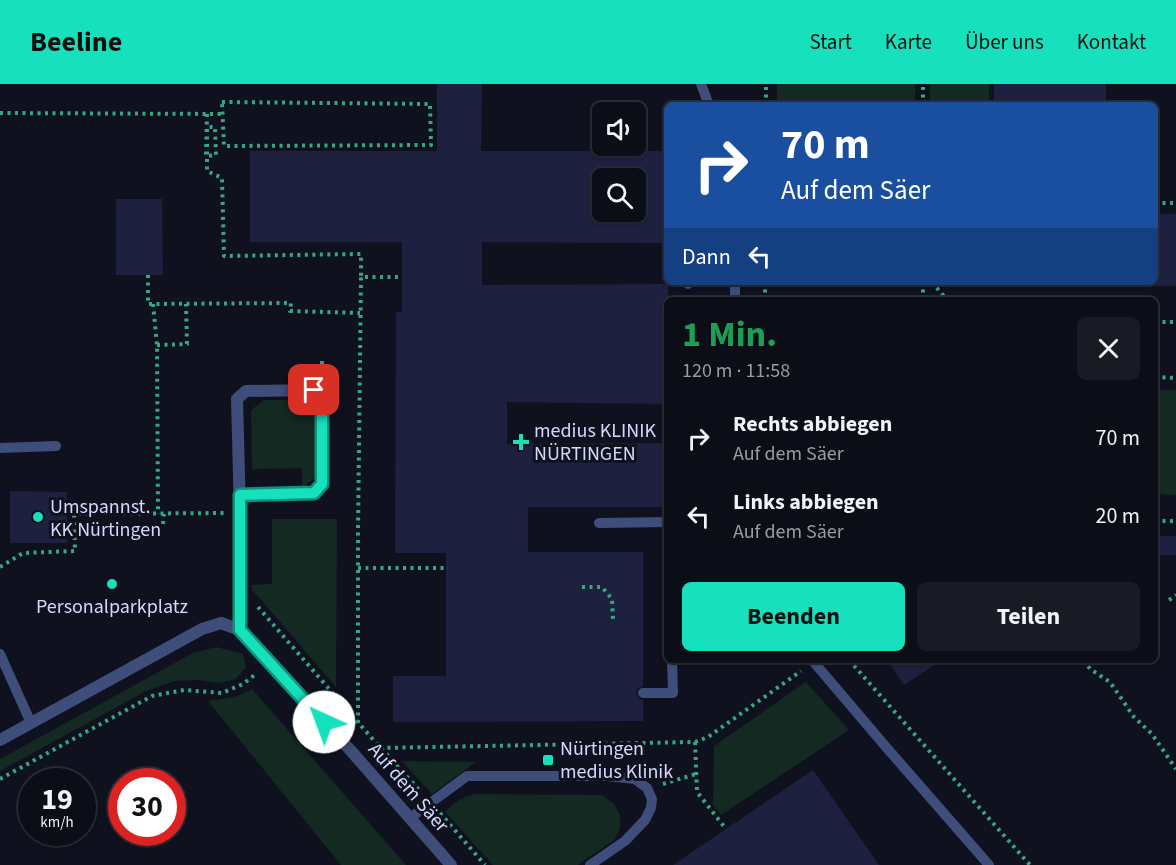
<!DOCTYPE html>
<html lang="de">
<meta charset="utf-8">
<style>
:root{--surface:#0b0d17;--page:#191b24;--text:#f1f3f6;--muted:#9a9ca1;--line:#2b2d36;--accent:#17e1bd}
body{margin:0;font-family:"Source Sans 3",sans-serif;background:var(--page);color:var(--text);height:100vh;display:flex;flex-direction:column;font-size:22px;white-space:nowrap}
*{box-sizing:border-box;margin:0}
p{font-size:20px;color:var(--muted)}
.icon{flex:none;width:33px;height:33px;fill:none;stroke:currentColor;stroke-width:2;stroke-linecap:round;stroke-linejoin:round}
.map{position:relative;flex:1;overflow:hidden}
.side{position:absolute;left:664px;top:213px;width:494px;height:366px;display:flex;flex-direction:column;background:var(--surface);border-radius:9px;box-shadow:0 2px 4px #0004,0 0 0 2px var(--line)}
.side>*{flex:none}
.banner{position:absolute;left:664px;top:18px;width:494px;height:183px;border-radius:9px;box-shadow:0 2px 4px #0004,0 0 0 2px var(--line);background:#1a4fa0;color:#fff;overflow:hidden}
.tools{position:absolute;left:592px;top:18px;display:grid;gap:12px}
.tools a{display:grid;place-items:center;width:54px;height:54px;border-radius:9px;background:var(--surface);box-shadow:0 2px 4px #0004,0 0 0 2px var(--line);font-size:30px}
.speed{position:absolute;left:18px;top:684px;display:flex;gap:12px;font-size:30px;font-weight:700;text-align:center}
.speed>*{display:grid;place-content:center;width:78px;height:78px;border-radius:50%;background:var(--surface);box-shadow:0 2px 4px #0004,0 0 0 2px var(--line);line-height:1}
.speed small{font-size:15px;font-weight:400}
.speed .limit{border:9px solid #d22;background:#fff;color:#111}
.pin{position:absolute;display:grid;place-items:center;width:51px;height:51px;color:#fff;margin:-26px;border-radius:12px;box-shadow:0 3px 9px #0006}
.me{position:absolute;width:66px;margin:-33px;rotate:317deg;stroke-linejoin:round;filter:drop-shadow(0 0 4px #0008)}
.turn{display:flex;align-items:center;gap:21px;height:126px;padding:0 18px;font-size:27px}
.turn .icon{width:78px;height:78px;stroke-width:2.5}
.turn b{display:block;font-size:42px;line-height:51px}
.then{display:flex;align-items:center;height:57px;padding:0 18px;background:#0003;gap:12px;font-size:22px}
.round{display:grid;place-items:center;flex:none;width:63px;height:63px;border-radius:9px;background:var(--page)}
.head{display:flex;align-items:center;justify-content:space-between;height:102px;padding:0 18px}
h1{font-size:36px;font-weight:700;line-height:45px;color:#1e9e55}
.cta{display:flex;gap:12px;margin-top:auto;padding:12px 18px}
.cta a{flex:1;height:69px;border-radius:9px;background:var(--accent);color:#111;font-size:24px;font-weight:700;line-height:69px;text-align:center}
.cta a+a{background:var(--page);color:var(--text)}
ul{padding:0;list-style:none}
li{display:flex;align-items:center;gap:18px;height:78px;padding:0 18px}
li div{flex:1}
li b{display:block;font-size:22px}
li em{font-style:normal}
header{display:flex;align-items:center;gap:36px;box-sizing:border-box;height:84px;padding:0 30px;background:var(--accent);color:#111}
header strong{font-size:28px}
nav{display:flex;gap:33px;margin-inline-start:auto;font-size:21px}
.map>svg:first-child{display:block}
</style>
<header>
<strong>Beeline</strong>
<nav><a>Start</a><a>Karte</a><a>Über uns</a><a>Kontakt</a></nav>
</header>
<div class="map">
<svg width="1176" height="781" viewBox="0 0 1176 781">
<rect width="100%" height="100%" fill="#0f111f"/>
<path fill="#132922" d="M777,0h138v21h-138z
M930,0h59v21h-59z
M1155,306h21v105l-21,-1z
M264,316h42l10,12 -1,66 -13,10v-20l-44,1 -6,1 -1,-60z
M272,435h65l-1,168 -79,-92 -5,-4 -1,-6 21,-1z
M216,563l27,7 3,13 -10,12 -17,4 -21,-3 -23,1 -29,10 -146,80v-12l193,-106z
M806,598l43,48 -128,85 -8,-10 1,-59z
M252,605l154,176h-65l-133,-164 27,-4z
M402,677l74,1 -44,32z
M475,710l127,1 12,9 6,11v14l-6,11 -36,25h-85l-48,-53c9,-10 18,-15 30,-18z"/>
<path fill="#1d203e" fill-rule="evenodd" d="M437,0h45l-1,67h187v92l-186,-1v43l186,-1v120l-161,-2v42l161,-1 -1,64h-139v45h115v134l-6,3 -1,5 3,5 4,1v21l-250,1v-46h53v-123h-51l1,-241h6v-70h-152v-91h187zM603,94h33v34h-33z
M994,0h112v21h-112z
M116,115h46l1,76h-47z
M1155,130h21v72h-21z
M10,407l57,1v51h-57z
M1155,452h21v19h-21z
M887,576h55l-38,25z
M813,686l66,95h-206l53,-36z"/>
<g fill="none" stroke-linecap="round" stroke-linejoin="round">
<path stroke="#3aa681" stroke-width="4" stroke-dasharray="3 4.5" stroke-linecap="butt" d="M222,18l208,2 1,41 -207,1z
M766,21v-21
M923,21v-21
M0,29l223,1
M207,30l-1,42 10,-1 -1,-28h-8v44l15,7 2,78 137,-2v23
M1155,119h21
M148,191v29l143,-1 -1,8 70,2
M765,198v18
M932,198l15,18
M923,216v-18
M153,220l4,41 1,169
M1155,238h21
M157,261l30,-1 -1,-40
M322,277v15
M1155,293l21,1
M1155,437h21
M163,440l1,-10
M0,483l23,-14 52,-2 -1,-37 151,-1
M358,484h88
M582,503h20l10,12 1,21
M1169,516l7,-5
M258,523l111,128 50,55
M849,576l181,205
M1084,576l6,9 20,13 24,35 18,17 24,35
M358,639v-191l3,-255h41
M695,658l2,50 29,37
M380,664l315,-6 13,-5 93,-66
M0,695l152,-83 32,-6 38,3 21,-9 14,-11
M663,700l33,-10
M440,729l45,52"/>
<path stroke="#3f4d7a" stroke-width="10" d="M701,0l8,21
M688,200v-2
M735,216v-18
M0,364l56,-2
M599,439l69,-1
M0,570l31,69
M812,576l74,87 103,118
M643,609h30l-1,-33
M410,734l57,-42h140l28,3 12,9 5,11 -1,9 -6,12 -20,21 -35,24"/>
<path stroke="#3f4d7a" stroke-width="12" d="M240,546v-117l-3,-114 9,-8 68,-1 8,7v87l-8,9 -74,2
M0,656l202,-111 19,-6 19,7 112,122 99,113"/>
</g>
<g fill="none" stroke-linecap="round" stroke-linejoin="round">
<defs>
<path id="route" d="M314,306l8,7v87l-8,9 -74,2v135l84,92"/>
</defs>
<use href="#route" stroke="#0f927b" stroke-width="15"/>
<use href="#route" stroke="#17e1bd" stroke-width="10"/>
</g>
<g fill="#17e1bd" stroke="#0f111f" stroke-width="2">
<path d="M518 349h6v6h6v6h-6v6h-6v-6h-6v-6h6z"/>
<circle cx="38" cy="433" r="6"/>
<circle cx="112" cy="500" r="6"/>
<rect x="542" y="670" width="12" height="12" rx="3"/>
</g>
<g text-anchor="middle" stroke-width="6" stroke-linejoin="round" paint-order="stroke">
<g font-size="20" fill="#d2d9fa" stroke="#0f111f" text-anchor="start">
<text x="534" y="353">medius KLINIK<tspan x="534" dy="23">NÜRTINGEN</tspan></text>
<text x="50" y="429">Umspannst.<tspan x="50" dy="23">KK Nürtingen</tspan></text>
<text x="112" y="529" text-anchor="middle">Personalparkplatz</text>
<text x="560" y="671">Nürtingen<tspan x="560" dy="23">medius Klinik</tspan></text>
</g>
<g font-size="20" fill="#d2d9fa" stroke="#0f111f">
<text transform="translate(409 703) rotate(49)" y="7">Auf dem Säer</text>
</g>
</g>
</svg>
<div class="tools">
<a><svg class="icon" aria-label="sound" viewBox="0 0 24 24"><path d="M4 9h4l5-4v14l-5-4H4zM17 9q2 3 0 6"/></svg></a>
<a><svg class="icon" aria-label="search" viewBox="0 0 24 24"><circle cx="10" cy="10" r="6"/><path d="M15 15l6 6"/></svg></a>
</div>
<div class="speed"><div>19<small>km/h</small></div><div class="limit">30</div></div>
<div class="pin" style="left:314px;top:306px;background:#d93025"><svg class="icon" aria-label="arrive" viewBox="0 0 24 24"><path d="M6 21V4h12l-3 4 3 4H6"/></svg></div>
<svg class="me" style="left:324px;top:638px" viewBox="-20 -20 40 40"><circle r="19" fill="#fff"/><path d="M0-13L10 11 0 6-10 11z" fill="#17e1bd"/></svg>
<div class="banner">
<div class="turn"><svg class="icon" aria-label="right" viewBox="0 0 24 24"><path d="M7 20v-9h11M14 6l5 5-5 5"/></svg><div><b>70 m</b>Auf dem Säer</div></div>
<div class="then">Dann<svg class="icon" aria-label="left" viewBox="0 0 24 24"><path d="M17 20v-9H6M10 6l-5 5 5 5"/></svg></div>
</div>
<section class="side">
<div class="head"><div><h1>1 Min.</h1><p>120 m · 11:58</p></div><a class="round"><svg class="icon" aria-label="close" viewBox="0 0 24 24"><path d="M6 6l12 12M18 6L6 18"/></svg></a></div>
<ul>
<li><svg class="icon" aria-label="right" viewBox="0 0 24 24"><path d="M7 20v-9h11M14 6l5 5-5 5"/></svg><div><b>Rechts abbiegen</b><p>Auf dem Säer</p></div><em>70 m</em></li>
<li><svg class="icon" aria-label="left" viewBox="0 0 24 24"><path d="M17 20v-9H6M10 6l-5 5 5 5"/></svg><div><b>Links abbiegen</b><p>Auf dem Säer</p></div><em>20 m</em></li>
</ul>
<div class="cta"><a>Beenden</a><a>Teilen</a></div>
</section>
</div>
